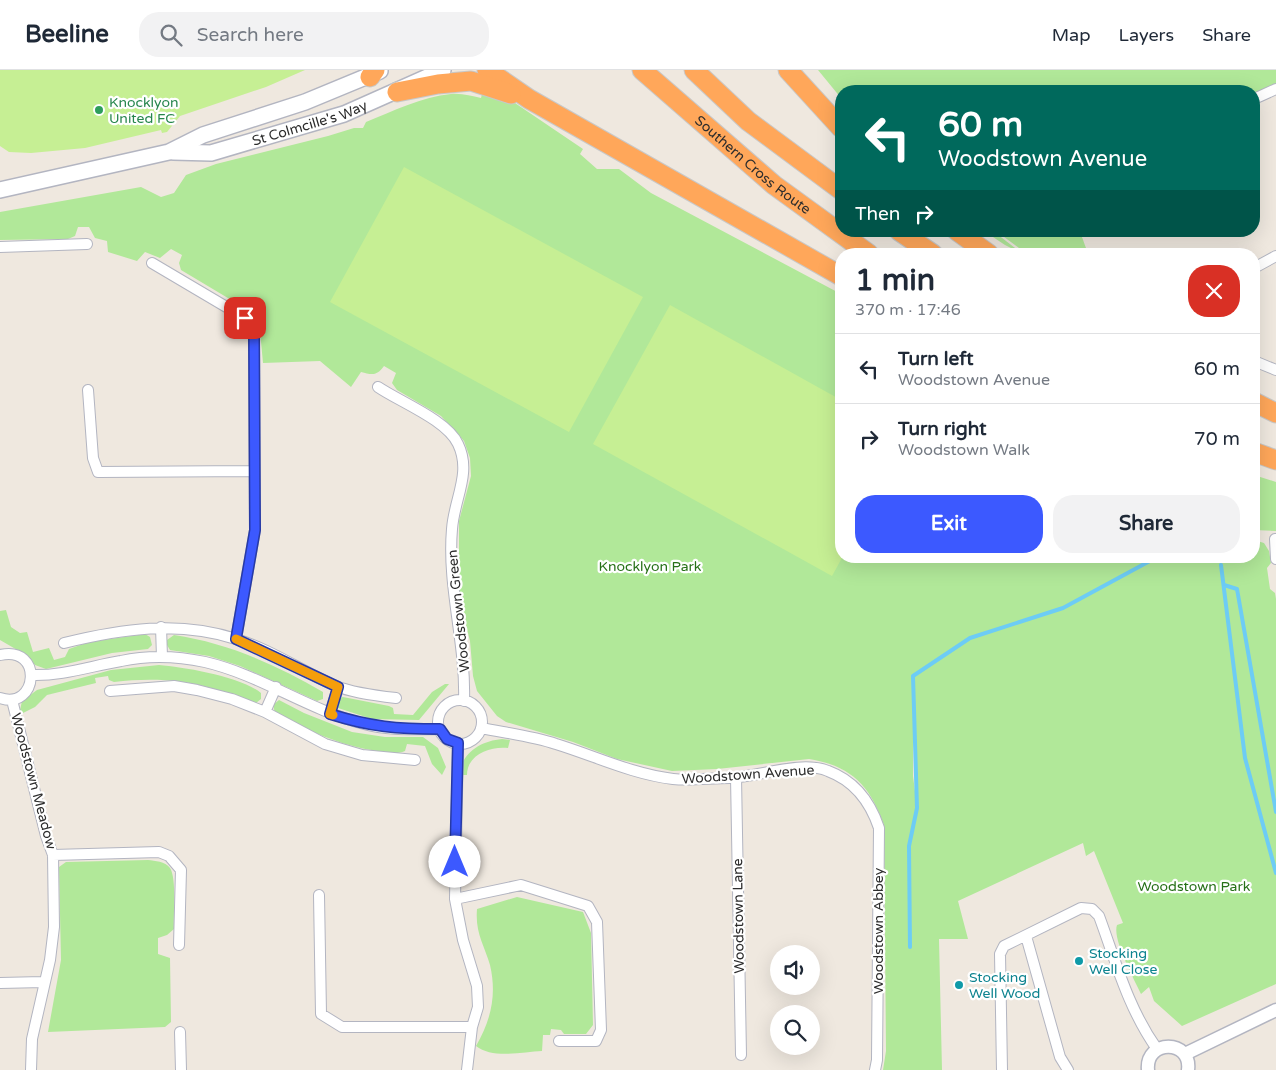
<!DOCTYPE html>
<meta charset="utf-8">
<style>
:root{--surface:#fff;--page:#f2f2f3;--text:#1f2937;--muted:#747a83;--line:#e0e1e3;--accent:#3c59ff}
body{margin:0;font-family:"Varela Round",sans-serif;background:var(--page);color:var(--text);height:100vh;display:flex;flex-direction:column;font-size:19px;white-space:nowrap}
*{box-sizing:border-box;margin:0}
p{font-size:16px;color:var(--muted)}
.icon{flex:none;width:28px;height:28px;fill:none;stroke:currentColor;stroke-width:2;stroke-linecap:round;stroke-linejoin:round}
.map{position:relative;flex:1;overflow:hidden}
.drawer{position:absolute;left:835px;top:178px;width:425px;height:315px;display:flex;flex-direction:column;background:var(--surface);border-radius:20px;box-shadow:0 5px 20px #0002}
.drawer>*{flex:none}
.banner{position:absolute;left:835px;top:15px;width:425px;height:152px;border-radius:20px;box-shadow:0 5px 20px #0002;background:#00695c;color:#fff;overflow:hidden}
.fabs{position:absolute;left:770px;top:875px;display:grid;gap:10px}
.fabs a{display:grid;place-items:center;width:50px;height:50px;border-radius:50%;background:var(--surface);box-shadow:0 5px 20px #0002;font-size:25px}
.pin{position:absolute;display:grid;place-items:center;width:42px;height:42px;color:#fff;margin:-21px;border-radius:10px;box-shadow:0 2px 8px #0006}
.me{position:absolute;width:55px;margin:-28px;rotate:0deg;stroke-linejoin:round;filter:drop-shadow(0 0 4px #0008)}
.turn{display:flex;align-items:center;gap:18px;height:105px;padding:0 20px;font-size:22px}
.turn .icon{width:65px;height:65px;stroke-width:2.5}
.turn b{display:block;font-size:35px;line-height:42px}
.then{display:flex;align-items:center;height:48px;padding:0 20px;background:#0003;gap:10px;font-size:19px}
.round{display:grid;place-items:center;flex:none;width:52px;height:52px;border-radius:20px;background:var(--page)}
.overview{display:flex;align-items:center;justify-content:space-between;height:85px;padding:0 20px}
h1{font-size:30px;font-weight:700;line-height:38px}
.cta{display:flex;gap:10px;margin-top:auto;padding:10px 20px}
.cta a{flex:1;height:58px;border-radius:20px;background:var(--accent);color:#fff;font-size:20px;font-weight:700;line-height:58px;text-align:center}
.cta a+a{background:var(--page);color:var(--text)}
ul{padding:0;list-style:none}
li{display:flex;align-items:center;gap:15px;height:70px;padding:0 20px;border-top:1px solid var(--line)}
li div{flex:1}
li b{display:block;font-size:19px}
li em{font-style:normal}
header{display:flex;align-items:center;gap:30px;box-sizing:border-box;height:70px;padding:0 25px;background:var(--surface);border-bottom:1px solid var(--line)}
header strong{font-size:24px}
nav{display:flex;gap:28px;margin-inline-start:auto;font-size:18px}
.search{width:350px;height:45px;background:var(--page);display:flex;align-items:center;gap:12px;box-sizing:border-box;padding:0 18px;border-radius:20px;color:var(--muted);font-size:19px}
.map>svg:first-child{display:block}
</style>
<header>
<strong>Beeline</strong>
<div class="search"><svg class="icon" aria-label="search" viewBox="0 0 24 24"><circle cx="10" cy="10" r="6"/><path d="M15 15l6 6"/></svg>Search here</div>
<nav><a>Map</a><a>Layers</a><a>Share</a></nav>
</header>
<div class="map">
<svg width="1276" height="1000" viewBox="0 0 1276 1000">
<rect width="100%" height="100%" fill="#efe8df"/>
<path fill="#b1e899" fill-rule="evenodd" d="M818,0h458v16l-22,9v-4h-413v7z
M483,20l29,11 71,48 -3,5 17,15h22l32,24 190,101v262h413v-16l10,3 5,8 2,12 -4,5 3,21 5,4 1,6v385l-94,42 -28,-25 -5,-14 -8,7c-7,-15 -29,-55 -24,-69l6,-2 -29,-72 -8,5 -3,-13 -125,58 10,38h-29l3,131h-59l3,-19 -2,-226c-14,-39 -32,-59 -75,-66l-92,10 -45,2 -55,-12 -44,-17 -67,-20 -9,-6 -20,-25 -4,-15 -3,-35 -11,-44v-76l12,-45 -1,-18 -6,-17 -23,-25 -44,-26 -5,-7 4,-10 -12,-7c-7,10 -12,9 -23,6l-10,15 -31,-26 -57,2 -4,-42 -11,-11 -67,-40 -2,-7 3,-8 -11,-6 -11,9 -15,-6 -8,9 -29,-9 -1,-11 -12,-3 -6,-11h-11l-3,9 -7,3 -68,1v-28l141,-25 20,10 13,-4 12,-18 30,-11 112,-28 26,-8h9l3,-6c27,-11 56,-25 85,-28 11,-1 20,2 30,4zM913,635h1l2,94 -3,-23z
M984,161h9l30,23 -18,-9z
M996,161h82c7,8 5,15 12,23h-63z
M1254,405l22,7v49l-22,-1z
M6,540l5,17 9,6 7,-1 6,20 16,-4 5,12 11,-3 4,-8 20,-7 56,-8 5,3 2,8 -4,4 -36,4 -66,16 -11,-4 -9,-10 -26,-15v-29z
M174,565c54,8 103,30 149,57v7l-6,2 -77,-35 -31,-10 -39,-6 -3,-5v-5z
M159,595c25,2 83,12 102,28v6l-5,4c-15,-1 -30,-11 -45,-15 -32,-9 -63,-10 -97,-6l-5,-2 -1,-4 -13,2 1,5 -49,12 -12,12 -16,8 3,-14 15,-11 74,-20z
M445,614h4l-30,36 -47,-1 -34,-11 2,-10 3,-1 46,9 4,2 1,6 19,1 19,-23z
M279,630l25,13 48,19 33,5h38l15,11 8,19 -4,8 -10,-11 -7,-18 -18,-2 -2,7c-9,4 -19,1 -28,0 -39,-6 -68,-20 -102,-38l-2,-8z
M502,669l8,1 -2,8c-17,-2 -41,6 -41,27h-8c3,-23 22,-34 43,-36z
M148,790c7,1 17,1 22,8 7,11 3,47 4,61l-7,6 -9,3v16l12,4 1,64 -6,5 -117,5 13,-72 -2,-93 7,-5z
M517,827l66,15 8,21 2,92 -7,9h-22l-3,-4 -10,-1 -1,6h-7l-1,16c-20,1 -50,8 -66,-5 15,-26 21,-51 14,-81 -6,-21 -15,-32 -13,-56z"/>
<path fill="#c6ef94" d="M0,0h305l-39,17 -86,29 -13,16 -5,1 -1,-3 -76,18 -54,5 -22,-1 -9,-6z
M404,97l239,130 -74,135 -239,-130z
M670,235l171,95v156h2l-11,20 -239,-132z"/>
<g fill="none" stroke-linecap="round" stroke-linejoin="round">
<path stroke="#6dccf5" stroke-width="4" d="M1220,486v4
M1221,495l24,193 31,115
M1224,515l13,4 39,223
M910,877l-1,-101 8,-38 -4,-132 57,-38 93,-30 96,-52"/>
<defs>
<path id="minor" d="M1254,29l22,-10
M0,177l87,-3
M152,193l93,55 9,12 1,200 -19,109
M1254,198l22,-12
M1254,291l22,9
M378,317c22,15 69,33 80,57 14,29 -4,55 -6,85 -5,58 14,114 12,172
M88,320l5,68 5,14 156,-1
M1275,469l1,20
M161,557l1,30
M64,573c57,-14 115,-23 172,-4 36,11 67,33 100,47 17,7 42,10 60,12
M0,585c44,-10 38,56 0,43
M32,605c30,1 59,-9 89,-14 28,-6 56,-5 84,1 56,13 103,48 159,62 24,7 51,5 76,5
M110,621l64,-5 23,4 35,9 33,13 60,32 37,11 53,5
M12,630l34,136 7,19 1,72 -4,33 -18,79 -1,31
M438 652a22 22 0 1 1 44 0a22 22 0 1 1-44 0Z
M265,642l11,-25
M330,644l8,-27
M481,658c25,5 51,8 75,16 39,12 76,30 117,35 18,2 38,-1 57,-1 29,-1 71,-18 98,-7 27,10 42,30 51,57l-2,232 -2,10
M458,673l-3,156 8,41 14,46 1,21 -6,20 -5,43
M736,707l5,278
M53,785l106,-3 10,4 12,14 -2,75
M319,825l2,119 21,13h130
M455,829l66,-14 67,21 9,16 4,108 -5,11h-37
M1026,866l34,121 8,13
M0,913l43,-1
M180,962l1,38
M1002,1000l-2,-116 4,-8 77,-38 11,1 7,7c17,46 29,92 58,133"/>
<path id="tertiary" d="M1185,984l91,-44
M1148,1000c-3,-31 44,-31 40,0"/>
<g id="secondary">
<path id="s1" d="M173,82l38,1 133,-39 99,-44"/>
<path d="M0,120l169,-38 34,-17 102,-33 75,-31"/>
</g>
<g id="motorway">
<path d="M487,0l42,29 312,177"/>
<path id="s2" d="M642,0l132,115 95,69"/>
<path d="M694,0l54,51 93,69"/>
<path d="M788,0l53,58"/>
<path d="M370,7l5,-7"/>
<path d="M397,22l41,-8 33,-3 40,13"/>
<path d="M899,161l34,23"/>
<path d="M957,161l32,23"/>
<path d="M1254,332l22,11"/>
<path d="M1254,382l22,8"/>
</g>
</defs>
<use href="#minor" stroke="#b3b5c1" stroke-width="12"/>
<use href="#tertiary" stroke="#b3b5c1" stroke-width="15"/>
<use href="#secondary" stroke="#b3b5c1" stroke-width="18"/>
<use href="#motorway" stroke="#c8c8c8" stroke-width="21"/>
<use href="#minor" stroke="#fff" stroke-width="10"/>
<use href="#tertiary" stroke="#fff" stroke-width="12"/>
<use href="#secondary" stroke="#fff" stroke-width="15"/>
<use href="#motorway" stroke="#ffa75a" stroke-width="19"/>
</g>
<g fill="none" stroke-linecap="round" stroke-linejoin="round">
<defs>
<path id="route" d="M245,248l9,12 1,200 -19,109 102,48 -8,27c41,13 67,15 110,15l7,10 11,4 -3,119"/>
</defs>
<use href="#route" stroke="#273aa6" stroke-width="12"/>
<use href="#route" stroke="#3c59ff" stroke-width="9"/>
<path stroke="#f59e0b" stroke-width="9" d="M236,569l102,48 -8,27 3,1"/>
</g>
<circle fill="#2e9e5b" stroke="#fff" stroke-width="2" cx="99" cy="40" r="5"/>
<g fill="#0f9aa8" stroke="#fff" stroke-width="2">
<circle cx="1079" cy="891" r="5"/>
<circle cx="959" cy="915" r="5"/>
</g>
<g text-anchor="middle" stroke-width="4.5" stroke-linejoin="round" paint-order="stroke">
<g font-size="14" fill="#27864d" stroke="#fff" text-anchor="start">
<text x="109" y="37">Knocklyon<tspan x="109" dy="16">United FC</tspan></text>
</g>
<g font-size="14" fill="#2d2d2d" stroke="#fff">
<text dy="5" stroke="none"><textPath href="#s1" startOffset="141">St Colmcille's Way</textPath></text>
<text dy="5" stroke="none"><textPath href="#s2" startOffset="146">Southern Cross Route</textPath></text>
<text transform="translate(458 541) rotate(-96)" y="5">Woodstown Green</text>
<text transform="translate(748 704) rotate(-4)" y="5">Woodstown Avenue</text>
<text transform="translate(34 711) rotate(75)" y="5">Woodstown Meadow</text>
<text transform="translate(738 846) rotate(-91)" y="5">Woodstown Lane</text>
<text transform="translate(878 861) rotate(-90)" y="5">Woodstown Abbey</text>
</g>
<g font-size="14" fill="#267017" stroke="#fff">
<text x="650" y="501">Knocklyon Park</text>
<text x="1194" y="821">Woodstown Park</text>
</g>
<g font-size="14" fill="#0d838f" stroke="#fff" text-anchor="start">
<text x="1089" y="888">Stocking<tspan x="1089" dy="16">Well Close</tspan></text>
<text x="969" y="912">Stocking<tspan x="969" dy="16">Well Wood</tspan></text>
</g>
</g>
</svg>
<div class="fabs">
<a><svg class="icon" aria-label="sound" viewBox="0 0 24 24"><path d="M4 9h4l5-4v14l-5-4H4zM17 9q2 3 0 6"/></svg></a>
<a><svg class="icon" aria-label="search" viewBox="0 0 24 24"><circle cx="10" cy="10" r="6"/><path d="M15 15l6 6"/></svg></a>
</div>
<div class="pin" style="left:245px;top:248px;background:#d93025"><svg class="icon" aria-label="arrive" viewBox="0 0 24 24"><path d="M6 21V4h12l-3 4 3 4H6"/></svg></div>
<svg class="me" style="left:455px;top:792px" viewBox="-20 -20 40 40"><circle r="19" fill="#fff"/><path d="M0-13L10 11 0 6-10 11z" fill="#3c59ff"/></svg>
<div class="banner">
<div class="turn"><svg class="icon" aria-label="left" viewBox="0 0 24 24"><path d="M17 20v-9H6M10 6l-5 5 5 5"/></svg><div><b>60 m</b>Woodstown Avenue</div></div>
<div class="then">Then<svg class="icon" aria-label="right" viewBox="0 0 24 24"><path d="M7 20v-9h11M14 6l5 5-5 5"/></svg></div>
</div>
<section class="drawer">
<div class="overview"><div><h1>1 min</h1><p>370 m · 17:46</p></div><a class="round" style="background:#d93025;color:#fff"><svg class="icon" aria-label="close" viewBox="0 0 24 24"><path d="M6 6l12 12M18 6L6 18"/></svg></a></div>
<ul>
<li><svg class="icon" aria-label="left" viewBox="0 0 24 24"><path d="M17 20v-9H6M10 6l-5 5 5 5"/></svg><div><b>Turn left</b><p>Woodstown Avenue</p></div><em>60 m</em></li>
<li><svg class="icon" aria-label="right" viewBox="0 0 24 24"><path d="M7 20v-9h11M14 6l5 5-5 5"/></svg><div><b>Turn right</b><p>Woodstown Walk</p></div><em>70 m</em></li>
</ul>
<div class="cta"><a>Exit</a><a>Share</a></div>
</section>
</div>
